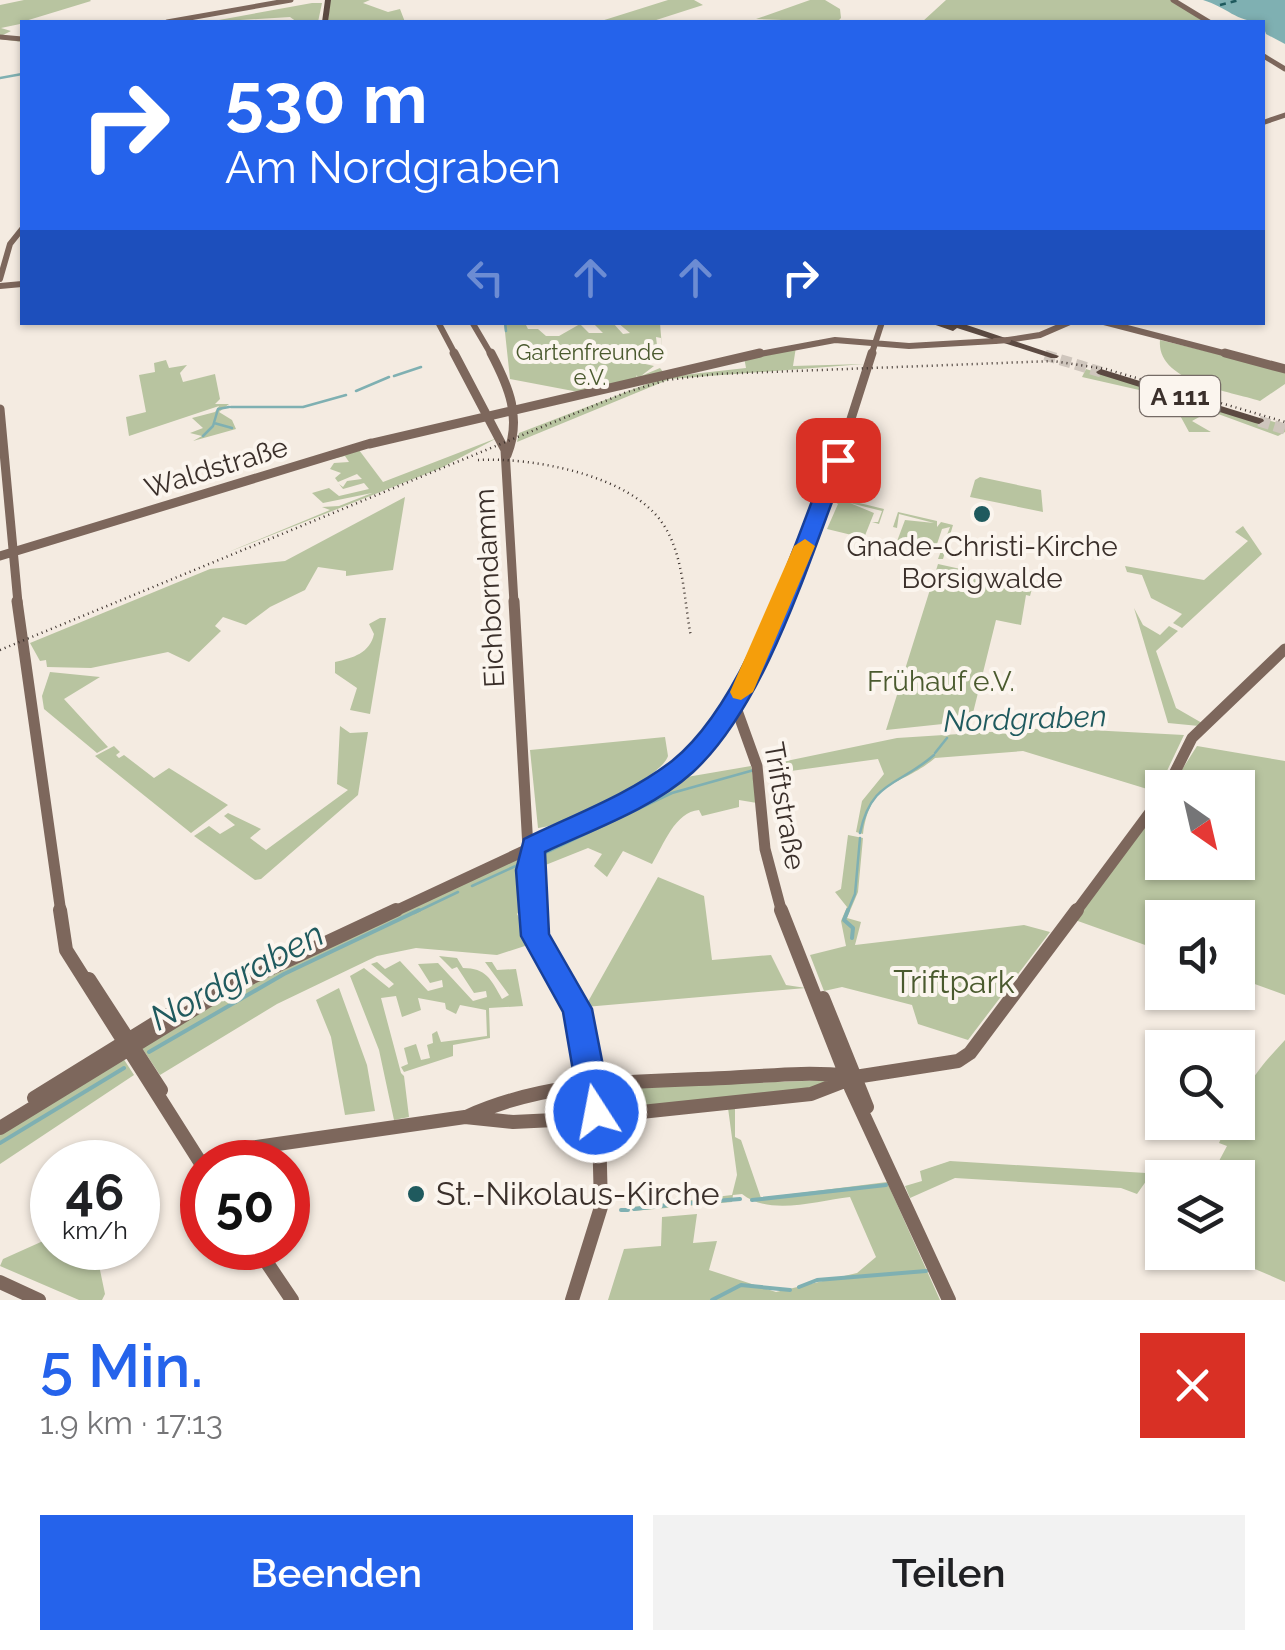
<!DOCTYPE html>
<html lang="de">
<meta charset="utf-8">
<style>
:root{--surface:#fff;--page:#f2f2f2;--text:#202124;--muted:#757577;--accent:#2563eb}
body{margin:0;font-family:Raleway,sans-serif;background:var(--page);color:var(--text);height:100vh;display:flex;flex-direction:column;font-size:38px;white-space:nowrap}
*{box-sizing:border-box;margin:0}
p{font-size:32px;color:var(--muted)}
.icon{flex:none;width:55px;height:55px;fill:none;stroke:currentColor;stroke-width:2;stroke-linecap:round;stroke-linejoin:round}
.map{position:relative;height:1300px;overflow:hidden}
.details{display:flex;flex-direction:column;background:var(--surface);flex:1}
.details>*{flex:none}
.top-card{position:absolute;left:20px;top:20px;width:1245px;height:305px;border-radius:0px;box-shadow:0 2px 8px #0004;background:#2563eb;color:#fff;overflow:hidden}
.needle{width:65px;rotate:146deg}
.buttons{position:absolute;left:1145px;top:770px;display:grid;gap:20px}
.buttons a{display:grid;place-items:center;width:110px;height:110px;border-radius:0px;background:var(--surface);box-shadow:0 2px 8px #0004;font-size:50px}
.speed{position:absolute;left:30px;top:1140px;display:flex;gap:20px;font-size:50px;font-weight:700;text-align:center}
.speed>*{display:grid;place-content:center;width:130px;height:130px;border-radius:50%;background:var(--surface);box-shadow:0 2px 8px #0004;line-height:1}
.speed small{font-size:25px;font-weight:400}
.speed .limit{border:15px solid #d22;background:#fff;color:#111}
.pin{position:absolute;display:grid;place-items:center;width:85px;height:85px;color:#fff;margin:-42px;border-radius:20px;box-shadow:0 5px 15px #0006}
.me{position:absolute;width:110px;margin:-55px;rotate:349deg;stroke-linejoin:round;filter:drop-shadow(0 0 8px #0008)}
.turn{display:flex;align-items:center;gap:35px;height:210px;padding:0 40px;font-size:45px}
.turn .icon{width:130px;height:130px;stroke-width:2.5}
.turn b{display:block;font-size:70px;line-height:85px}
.lanes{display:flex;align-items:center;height:95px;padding:0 40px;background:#0003;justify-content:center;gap:50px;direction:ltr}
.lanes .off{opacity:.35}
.round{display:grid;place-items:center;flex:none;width:105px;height:105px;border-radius:0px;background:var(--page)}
.head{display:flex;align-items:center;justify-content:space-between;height:170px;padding:0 40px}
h1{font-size:60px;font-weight:600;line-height:75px;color:var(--accent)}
.primary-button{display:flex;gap:20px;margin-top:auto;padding:20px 40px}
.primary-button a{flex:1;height:115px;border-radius:0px;background:var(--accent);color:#fff;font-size:40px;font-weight:600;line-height:115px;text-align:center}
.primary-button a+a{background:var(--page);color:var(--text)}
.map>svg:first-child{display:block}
</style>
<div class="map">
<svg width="1285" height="1300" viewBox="0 0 1285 1300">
<rect width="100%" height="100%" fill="#f4ebe1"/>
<path fill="#b8c4a0" d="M24,0h66l1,1 -69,21v10l-2,-8 -19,4 10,3 -10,5 21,6 -22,-3v-34z
M330,0h40l-7,3 25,9 12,-3 5,13h-77z
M668,0h26l9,5 -53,17h-52z
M810,0h15l15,9 1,9 -4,4 -81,-3z
M946,0h225l37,22h-286z
M312,3h10l-4,19h-21l-7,-5 -82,5z
M504,323h21l3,6h10l8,7h13l21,-12 9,9h14l-10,-10h20l10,11 7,-1 -12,-10h42l3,37 -2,-22 -5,-1 3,25 -18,1 13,3 -13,10 19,-8 4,5 -24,7 -4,-5 2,6 -49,13 -79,-15z
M1160,340l125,30v14l-25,17c-30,-10 -104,-19 -100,-61z
M796,347l-3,19 71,-2 -194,15 -153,63 2,-9 146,-56 81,-9 -2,-11z
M166,360l3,8 18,-3 -7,8 3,9 32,-8 5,25 -5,5h14l-10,8 13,8 4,9 -43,12 9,-5 -12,-3 13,-5 -11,-10 23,-6 4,-6 -90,30 -3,-19 20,-5 -7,-37 16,-3 -1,-9z
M1086,369l172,54 3,-5 24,7v7l-7,4 -68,-25 -18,10 19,11h-22l-19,-35 -88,-20z
M497,438l-56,30 -215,85 104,-43 -8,-3 17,-1 33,-13 -49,10 -11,-10 17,-5 10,8 30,-7 -5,-6 -21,6 -4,-5 4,3 4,-6 15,-2 -5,-5 -19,8 -3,-4 6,-5 -11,-4 4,-6 15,-1 -4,-6 -21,5 35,-11 24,32z
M980,477l61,13 2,22 -73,-15 5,-17z
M405,497l-12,73 -47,6v-5l-28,-4 -13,23 -35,17 -24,18 -23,-8 -8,9 6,5 -32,31 -21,-10 -77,16 -44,-1 -1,-7 -6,1 -10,-18 180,-74 75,-8z
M835,497l49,12 -5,15 -7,-2h6l4,-11 -32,-8 24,10 -10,25 -37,-9 11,-25 -6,-4z
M898,512l39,9v6l4,-5 12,3 -10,34h-5l12,-32 -8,2 -8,24 -38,-9 9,-24 29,3 -35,-9 -2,14 -4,-1z
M1243,526l19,28 -80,74 -9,-5 9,-9 -31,-16 -9,-23 -15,-3 -2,-6 79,14 44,-39 -13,-9z
M938,564l95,21 -3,11 -4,-1 -5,30 -25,-5 -25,101 -85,9z
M1134,608l9,17 17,10 9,-9 9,5 -22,20 20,57 26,15 -3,3 -31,-3z
M380,618h6l-16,96 -20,-4 7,-22 -22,-15v-11c18,-4 35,-9 39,-28l-5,-10z
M50,672l50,5 -36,22 44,48 -11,6 -53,-44 -2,-13z
M340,726l10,7 18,-1 -10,63 -97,84 -6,1 -61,-44 15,-10 11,8 15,-9 -11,-9 4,-3 33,16 -11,9 16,12 82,-60 -11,-6z
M1052,728l132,7 -27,57 -134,-41 -88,7c-36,30 -64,20 -72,76l-7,-2 6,-31 22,-27 -6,-15 -109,15 -2,-9 130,-27z
M665,737l3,19c-6,22 -107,71 -130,72l-8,-78z
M114,746l6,6 -4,3 3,3 5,-3 30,23 15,-10 59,37 -37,28 -96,-77z
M1197,746l88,15v234l-47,-17v-60h-76v33l-87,-31 87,-118v60h76v-74l-67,-1z
M751,766l6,37 -18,-3v7l-37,9 -3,-6c-24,2 -35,34 -47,54l-29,-13 -16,26 -13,-11 8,-12 -14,-6 -50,20 5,-22 138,-68z
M848,835l15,3 -5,54 -11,26 14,4 -6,23 169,-20 26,7 -82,108 -50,-16 -6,-19 -70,-18 -18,4 -14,-36 36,-9 -5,-25 6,-14 -12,-15 6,-3z
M517,859l4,1 2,47 -6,7 8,15 -5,8h6l2,8 -31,10 -81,-7 -39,8 -100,48 -117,71 -18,-27 69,-46z
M658,877l46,19 8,64 59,-5 15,30 20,3 -221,19z
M439,956l18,2 6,10c23,0 28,11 39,31l7,-4 -24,-33h7l5,8 19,-1 7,37 -34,2 1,30 -37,7v11l-49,16 -3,-5 7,-3 -4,-16 12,-4 5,16 9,-2 -3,-13 6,-2 -1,-9 5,-3 4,11 46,-6 -1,-26 -26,-5 -4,9 -10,-5 -1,-6 -27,-5 3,12 -19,7 -6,-21 -15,2 20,75 3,3 5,41 -15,3 -15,-70 -29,-74 14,-8 25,20 5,-4 -23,-20 6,-2 8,7 15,-8 28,30 15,-4 -1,-7 -12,3 -12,-19 20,-1 35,38 14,-4 -1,-6 -12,2 -17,-26 -5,2z
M339,988l28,77 8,46 -30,4 -14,-78 -15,-37z
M1285,1040v242l-67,-29 20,-1v-74l-17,-1 5,-12 -7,-4 8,-15 -8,-3 9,-20 10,-1c0,-32 25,-58 47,-82z
M123,1058l11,17 -134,89v-31z
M832,1080l-21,11 -209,19 -4,-17 4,-5z
M735,1107v30l6,3 20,58 126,-16 53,118h-332l16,-51 37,-3 1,-29 35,-3 -4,29 24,-2 -8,29 67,22 81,-19 19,-16 -26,-60c-33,4 -81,19 -108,-3l-9,1 -1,7 -99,9v-4l99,-12 5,-20 -9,-67z
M950,1161l196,12 3,4 -12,17 -16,-6 -166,-10 -45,20 -5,-12 17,-5 -2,-10z
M52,1237v11h53l-5,22 5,24 -3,6h-23l-79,-34 3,-7z"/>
<path fill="#7fb0b2" d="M1203,0h82v44l-19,-10 -4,-12c-26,0 -35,-15 -59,-22z"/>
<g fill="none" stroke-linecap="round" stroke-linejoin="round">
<path stroke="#7fb0b2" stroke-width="2.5" d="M0,78l22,-4
M505,322l1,9
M394,376l27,-9
M356,391l33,-14
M231,407h72l43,-12
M214,423l18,5
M203,436l10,-10 5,-17 11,-2
M935,753l12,-15
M860,833c11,-53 39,-47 74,-78
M539,856l133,-63 82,-23
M472,886l48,-22
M414,913l44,-21
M847,913l8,-19 5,-56"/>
<path stroke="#7fb0b2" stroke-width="4" d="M848,910l-4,10 9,8 -1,10
M149,1052l135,-78 135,-64
M0,1143l124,-75
M752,1200l134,-15
M678,1204l62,-5
M634,1209l35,-4
M621,1210h7
M799,1287l18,-7 109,-9
M712,1300l29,-15 49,5"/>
<path stroke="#1f5a5e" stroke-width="2.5" stroke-dasharray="6 5" stroke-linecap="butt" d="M1220,5l19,-5"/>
<path stroke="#cfc6bd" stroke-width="11" stroke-dasharray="11 5" stroke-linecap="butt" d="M1045,355l56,17
M1259,421l26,8"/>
<path stroke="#7d675c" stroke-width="5" d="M1173,0l36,22
M167,22l124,-22
M0,37l22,2
M1262,55l23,14
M1262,123l23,-8"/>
<path stroke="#7d675c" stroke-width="6" d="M0,279l10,-35 12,-15
M0,286l22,-2
M438,322l18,34
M472,322l20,34
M1104,322l131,34
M1008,340l32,-5 30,-13
M749,356l86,-16 74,6 86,-5
M871,356l11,-34"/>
<path stroke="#7d675c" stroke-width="9" d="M454,353l51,97 9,153
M491,353c18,34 31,65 16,102
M1225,353l60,16
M0,409l18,194
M369,444l391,-91
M0,556l371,-113
M781,603l46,-109 45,-141"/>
<path stroke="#7d675c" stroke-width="11" d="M17,601l44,312
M514,601l15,265
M734,702l23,64 8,83 17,64
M1167,788l25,-50 93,-89
M532,861l2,52
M391,913l238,-111c84,-51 115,-113 153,-201
M1075,913l87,-117"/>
<path stroke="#7d675c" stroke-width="14" d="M60,910l6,40 136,215
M534,910l1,26 42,73 22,119 2,79 -29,93
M781,910l70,178 98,212
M89,979l72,111
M823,998l44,109
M34,1098l139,-86
M466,1117c83,-38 170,-35 259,-39 42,-2 82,-7 124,-2
M0,1128l227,-139 169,-79
M201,1163l42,-14 222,-32 48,5 62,-3 236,-25 44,-17 103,-16 12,-8 107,-143
M257,1248l35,52
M0,1282l39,18"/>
<path fill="#5c4a42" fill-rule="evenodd" d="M325,0h6l-3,22h-6z
M927,322h31l101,34 -2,2h-6l-94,-30 -4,3z
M1101,369l162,50 1,2 -5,3 -4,-1 -157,-49 -2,-2z"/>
<path stroke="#3b302b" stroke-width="2.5" stroke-dasharray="1 4" stroke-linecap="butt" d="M478,460c54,-3 153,15 185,64 21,31 21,77 28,113
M0,650l627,-258 40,-12 50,-6 336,-13 53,8 179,53"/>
<path stroke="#7d675c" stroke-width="6" d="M995,341l13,-1"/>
</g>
<path fill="#2563eb" stroke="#184099" stroke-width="2.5" d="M838,454l10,6c-38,95 -80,243 -155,312 -41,37 -99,57 -148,80l4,82 43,75 20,103 -5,11 -11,4 -11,-4 -5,-11 -17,-100 -42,-76 -5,-66 8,-31c49,-24 104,-44 148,-78 74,-59 120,-213 156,-301z"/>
<path fill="#f59e0b" d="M805,539l10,7 -62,146 -12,8 -8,-2 -3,-6 64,-146z"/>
<g fill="#1f5a5e" stroke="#fbf5ee" stroke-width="4">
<circle cx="982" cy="514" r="10"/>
<circle cx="416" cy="1194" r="10"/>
</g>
<g text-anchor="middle" stroke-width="8" stroke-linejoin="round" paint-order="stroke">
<g font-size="22" fill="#4a5a2e" stroke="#fbf5ee">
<text x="590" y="360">Gartenfreunde<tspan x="590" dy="25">e.V.</tspan></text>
</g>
<rect fill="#fbf5ee" stroke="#756b66" stroke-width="2.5" x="1140" y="376" width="80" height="40" rx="8"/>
<g font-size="25" font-weight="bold" fill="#3b302b">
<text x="1180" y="405">A 111</text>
</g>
<g font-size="28" fill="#3b302b" stroke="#fbf5ee">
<text transform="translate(216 467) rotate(-17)" y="10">Waldstraße</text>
<text transform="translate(489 588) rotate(-93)" y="10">Eichborndamm</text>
<text transform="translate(785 806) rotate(80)" y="10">Triftstraße</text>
</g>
<g font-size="28" fill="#3b302b" stroke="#fbf5ee">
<text x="982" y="556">Gnade-Christi-Kirche<tspan x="982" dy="32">Borsigwalde</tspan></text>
</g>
<g font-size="28" fill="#4a5a2e" stroke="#fbf5ee">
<text x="941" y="691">Frühauf e.V.</text>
</g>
<g font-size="30" font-style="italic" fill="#1f5a5e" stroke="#fbf5ee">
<text transform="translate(1025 719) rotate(-2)" y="10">Nordgraben</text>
</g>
<g font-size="32" fill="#4a5a2e" stroke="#fbf5ee">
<text x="954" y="993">Triftpark</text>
</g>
<g font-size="32" fill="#3b302b" stroke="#fbf5ee" text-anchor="start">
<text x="436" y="1205">St.-Nikolaus-Kirche</text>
</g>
<g font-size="35" font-style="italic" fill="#1f5a5e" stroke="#fbf5ee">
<text transform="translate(237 976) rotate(-28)" y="12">Nordgraben</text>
</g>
</g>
</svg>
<div class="buttons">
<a><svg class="needle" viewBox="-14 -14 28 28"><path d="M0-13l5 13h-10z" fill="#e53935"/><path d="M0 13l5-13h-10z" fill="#757577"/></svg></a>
<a><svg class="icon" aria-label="sound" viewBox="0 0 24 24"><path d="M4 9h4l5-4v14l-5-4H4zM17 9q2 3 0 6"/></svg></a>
<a><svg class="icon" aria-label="search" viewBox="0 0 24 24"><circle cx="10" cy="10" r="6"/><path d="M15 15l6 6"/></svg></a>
<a><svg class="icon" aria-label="layers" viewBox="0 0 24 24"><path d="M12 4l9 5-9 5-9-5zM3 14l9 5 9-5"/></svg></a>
</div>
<div class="speed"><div>46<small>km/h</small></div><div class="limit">50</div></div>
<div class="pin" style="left:838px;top:460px;background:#d93025"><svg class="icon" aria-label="arrive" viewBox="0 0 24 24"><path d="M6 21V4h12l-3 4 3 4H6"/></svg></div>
<svg class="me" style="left:596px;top:1112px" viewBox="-20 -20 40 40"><circle r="17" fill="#2563eb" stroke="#fff" stroke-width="3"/><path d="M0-11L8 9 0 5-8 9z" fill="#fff"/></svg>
<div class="top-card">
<div class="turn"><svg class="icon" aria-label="right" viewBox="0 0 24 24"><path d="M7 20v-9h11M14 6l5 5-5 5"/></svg><div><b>530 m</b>Am Nordgraben</div></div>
<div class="lanes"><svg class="icon off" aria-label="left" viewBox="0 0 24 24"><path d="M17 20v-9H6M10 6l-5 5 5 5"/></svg><svg class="icon off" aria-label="ahead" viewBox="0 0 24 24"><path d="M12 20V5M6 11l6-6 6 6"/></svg><svg class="icon off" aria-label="ahead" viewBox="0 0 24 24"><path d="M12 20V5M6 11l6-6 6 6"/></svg><svg class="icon" aria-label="right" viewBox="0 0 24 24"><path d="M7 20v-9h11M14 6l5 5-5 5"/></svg></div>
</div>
</div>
<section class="details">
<div class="head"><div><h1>5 Min.</h1><p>1.9 km · 17:13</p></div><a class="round" style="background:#d93025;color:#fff"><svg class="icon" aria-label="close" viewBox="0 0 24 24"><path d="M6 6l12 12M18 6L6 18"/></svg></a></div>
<div class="primary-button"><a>Beenden</a><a>Teilen</a></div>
</section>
